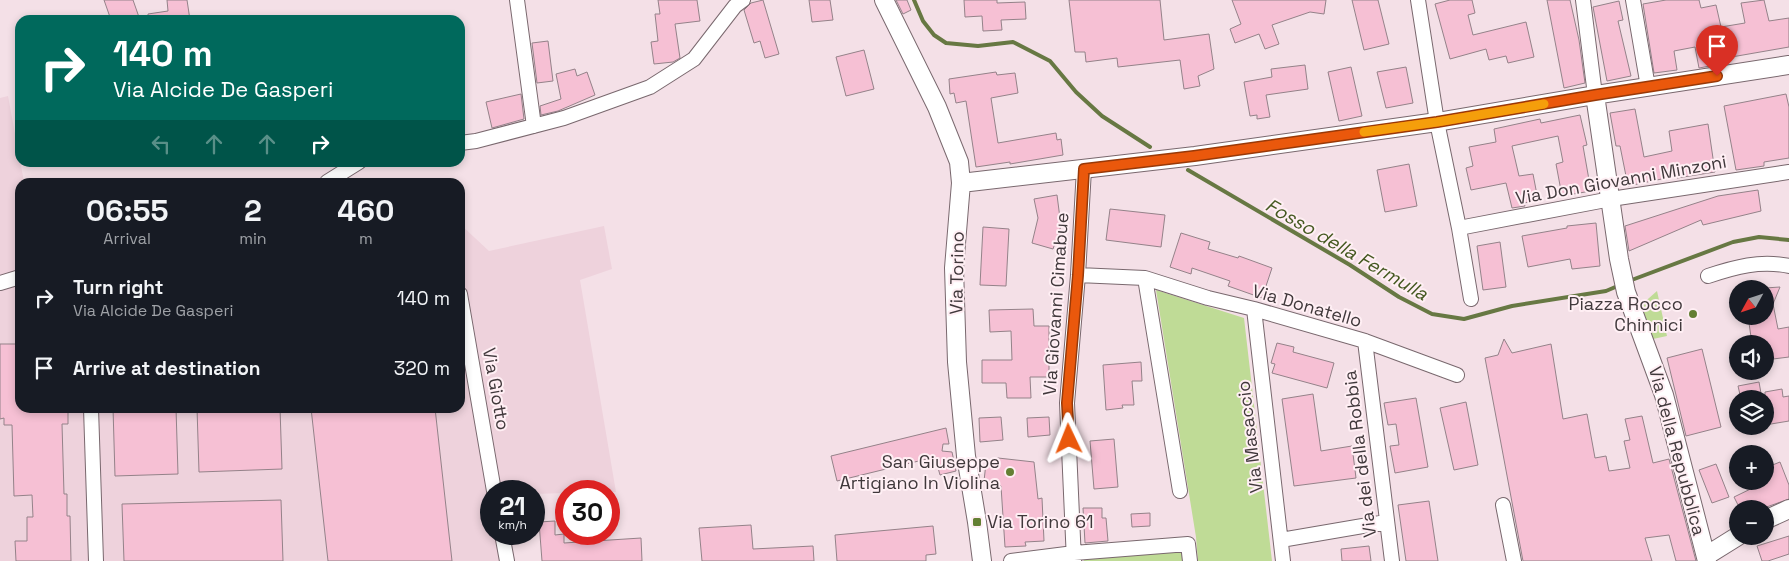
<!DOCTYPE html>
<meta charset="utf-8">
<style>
:root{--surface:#171b24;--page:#20242c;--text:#f1f3f6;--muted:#9ea1a6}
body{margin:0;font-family:"Space Grotesk",sans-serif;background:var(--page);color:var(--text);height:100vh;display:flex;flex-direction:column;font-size:19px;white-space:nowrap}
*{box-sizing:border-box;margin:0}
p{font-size:16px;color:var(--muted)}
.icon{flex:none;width:28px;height:28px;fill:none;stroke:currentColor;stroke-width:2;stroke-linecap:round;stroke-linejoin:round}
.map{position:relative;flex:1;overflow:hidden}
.details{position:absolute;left:15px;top:178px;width:450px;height:235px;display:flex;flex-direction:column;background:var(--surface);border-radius:15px;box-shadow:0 2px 8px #0003}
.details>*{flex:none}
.guide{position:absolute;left:15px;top:15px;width:450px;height:152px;border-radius:15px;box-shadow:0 2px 8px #0003;background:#00695c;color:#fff;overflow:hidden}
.needle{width:32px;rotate:230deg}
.fabs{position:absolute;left:1729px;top:280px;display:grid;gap:10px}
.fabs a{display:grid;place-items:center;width:45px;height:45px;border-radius:50%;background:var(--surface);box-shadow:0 2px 8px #0003;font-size:25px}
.speed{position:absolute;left:480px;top:480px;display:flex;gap:10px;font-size:25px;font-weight:700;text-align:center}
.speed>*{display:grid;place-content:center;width:65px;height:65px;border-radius:50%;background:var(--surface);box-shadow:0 2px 8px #0003;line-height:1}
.speed small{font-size:12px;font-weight:400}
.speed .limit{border:8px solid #d22;background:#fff;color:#111}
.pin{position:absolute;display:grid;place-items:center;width:42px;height:42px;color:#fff;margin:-51px -21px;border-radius:50% 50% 50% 0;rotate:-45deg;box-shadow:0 0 5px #0007}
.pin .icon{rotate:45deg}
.me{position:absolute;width:55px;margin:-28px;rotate:358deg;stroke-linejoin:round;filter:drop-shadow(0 0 4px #0008)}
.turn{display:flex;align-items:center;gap:18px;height:105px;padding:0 15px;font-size:22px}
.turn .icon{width:65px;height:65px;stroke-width:2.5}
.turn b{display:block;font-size:35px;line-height:42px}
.lanes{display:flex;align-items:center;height:48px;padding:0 15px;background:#0003;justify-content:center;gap:25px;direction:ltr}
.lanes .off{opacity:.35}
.eta{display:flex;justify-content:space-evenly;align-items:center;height:85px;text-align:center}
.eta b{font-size:30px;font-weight:800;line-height:35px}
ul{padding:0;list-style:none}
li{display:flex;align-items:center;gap:15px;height:70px;padding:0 15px}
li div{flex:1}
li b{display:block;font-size:19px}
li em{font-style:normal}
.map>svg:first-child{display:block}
</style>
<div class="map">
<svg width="1789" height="561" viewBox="0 0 1789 561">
<rect width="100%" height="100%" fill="#f4e0e7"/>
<path fill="#eed2dc" d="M8,96l16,86h-4v226h440v-184l29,27 115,-25 8,43 -32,11 36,212 -50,-1v2l-32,1v-3h-43v43h19l5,27h-515v-463z"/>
<path fill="#bfdb96" d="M1156,290l88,28 28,243h-74l-2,-24z
M1657,291l10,45 -14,3 -13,-33z
M1186,548l1,13h-103l-1,-3z"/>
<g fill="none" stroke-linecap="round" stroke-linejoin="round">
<path stroke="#677843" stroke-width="4" d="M914,0l9,21 11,14 12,8 32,3 35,-4 37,19 26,31 26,24 48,31
M1188,170l162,95 49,32 33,17 32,5 48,-13 94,-15 14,-6
M1629,281l104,-39 26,-5 30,3"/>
</g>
<path fill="#f6c0d4" stroke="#948289" d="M104,0h29l7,20h-29z
M167,0h20l3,20h-42v-6l20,-3z
M658,0h39l3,21 -25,3 5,34 -7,4 -19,2 -3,-22 7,-1 -3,-27h5z
M763,0l16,54 -14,4 -5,-17 -6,2 -10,-33 7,-7z
M809,0h21l3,20 -21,2z
M896,0h11l4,10 -8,4z
M964,0h33v3l28,-1 1,17 -25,1 1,10 -19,1 -1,-15 -17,1z
M1069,0h91l4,40 45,-6 5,35 -16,7 2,10 -16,3 -4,-29 -62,7 -1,-9 -31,4 -1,-10h-10z
M1232,0h94l-2,14 -14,-2 -38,13 7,19 -14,5 -6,-15 -24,9 -5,-14 11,-5z
M1352,0h26l11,44 -25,6z
M1450,0h22l3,13 -7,2 5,20 53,-13 8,35 -26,6 -2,-7 -17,4 -3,-11 -36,10 -15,-55z
M1547,0h23l9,40 6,43 -21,5z
M1666,0h33l2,8 15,-3 5,22 24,-4 -4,-20 23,-3 5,21 20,-3v29l-69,12 1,5 -22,4 -4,-21 -21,4 3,19 -23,3 -11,-69z
M1619,1l4,19 -5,1 13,55 -24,5 -14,-74z
M548,41l5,40 -16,2 -5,-40z
M864,50l10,39 -28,7 -10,-39z
M1305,65l3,24 -42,6 4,22 -13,2v-4l-7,1 -6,-34 28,-5 -1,-8z
M1351,67l11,49 -23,5 -11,-49z
M1406,67l7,36 -27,5 -9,-36z
M575,69l2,7 10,-4 8,23 -37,16 -17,4 -1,-9 21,-7 -5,-25z
M996,72l1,3 18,-2 3,20 -27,5 7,45 58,-10 1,7 4,-1 2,16 -53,9v-2l-34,5 -10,-66 -10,2 -2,-10 -4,1 -1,-15z
M521,94l3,25 -32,9 -6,-26z
M1786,94l3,13v51l-25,4v4l-28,4 -12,-64z
M1635,109l9,48 28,-6 -3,-20 39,-7 7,48 -38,6 -1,-2 -48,10 -8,-40h-4l-6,-33z
M1580,115l7,30 -4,1 8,45 -29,5 -6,-32 7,-2 -5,-26 -46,10 7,30 14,-2 5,26 -14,3 1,3 -13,2 -6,-25 -35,7 -5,-22 7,-2 -4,-19 27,-5 -2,-13 46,-10 1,4z
M1409,164l8,42 -32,6 -8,-42z
M1758,190l3,21 -58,14 -2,-5 -72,31 -4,-25 93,-30z
M1057,195l4,31 -8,23 -21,-6 6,-25 -4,-19z
M1110,209l55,6 -4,32 -55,-7z
M1596,223l4,43 -28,3 -2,-10 -42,8 -6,-31 45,-8v-2z
M983,227l26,2 -3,57 -26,-1z
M1181,233l29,9 -2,7 30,9 1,-2 33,12 -10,30 -34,-12 2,-5 -38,-13 -1,6 -21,-7z
M1500,242l6,45 -23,3 -6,-44z
M1780,287l-7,17 5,25 11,-2v30l-24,3v-16h-13l-4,-28h17v-28z
M1033,309l1,17h15v51h-19l1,21h-24l-1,-15h-24v-23h30l-1,-29 -21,1 -1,-22z
M1504,339l8,14 39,-9 12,75 24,-5 8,44 11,-2 3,15 21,-3 -6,-27 6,-1 -5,-21 17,-3 11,47 16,-4 27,102h-20l-7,-26 -24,3 7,23h-129l-38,-203 13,-3z
M1277,343l17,4 -1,5 41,11 -7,25 -55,-15 3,-9 -4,-1z
M0,344h20v64h48v16h-6l2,70h3v22h3l1,45h-55l-1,-20h12v-24h6l-1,-22 -18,1 -2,-71h-8v-7l-4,1z
M1702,349l19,78 -35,9 -19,-78z
M1141,362l1,19h-10l2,24h-12l1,3 -17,2 -3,-45z
M1759,382l3,17h-21l-3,-13z
M1782,389l1,8 6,-1v25l-24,4v-33z
M1313,394l8,57 31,-5 4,32 -62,8 -12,-87z
M1416,398l12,69 -33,6 -5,-27 9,-1 -3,-21 -8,1 -4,-22z
M1466,402l12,63 -24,5 -14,-62z
M113,408h63l2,66 -63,2z
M197,408h83l2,61 -83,3z
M311,408h124l17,153h-124z
M1001,417l2,23 -23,2 -1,-24z
M1049,417l1,18 -22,2 -1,-19z
M946,428l3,16h-6l-1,7 10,1 4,19 -16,4 -5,-18 -98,24 -6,-25z
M1114,439l4,48 -24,2 -4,-48z
M998,458l36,4 4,37 4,-1 2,43 -19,1 1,4 -21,1 -4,-61 -17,-5 2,-18z
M1780,462l9,23v14l-28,10h-21l-6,-12 31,-15v-14z
M1716,464l13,33 -17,6 -13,-33z
M281,500l2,61h-159l-2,-57z
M1429,501l9,60h-32l-8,-56z
M1083,508h19v10h4l2,23 -23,2z
M1150,513v13l-18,1 -1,-13z
M555,521v14l9,-1v9l77,-5 1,23h-100l-3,-39z
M751,525l2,24 60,-3 1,15h-112l-3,-33z
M933,526l3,28 -10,1v6h-89l-2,-26z
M1789,536v18l-21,7h-6l-5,-15z
M1369,546l2,15h-29l-1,-12z"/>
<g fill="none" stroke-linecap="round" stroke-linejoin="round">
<defs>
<path id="minor" d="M517,0l17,126
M1418,0l19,122 22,106 12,71
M1583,0l12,95
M1633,0l15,87
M460,143l16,-2 88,-23 86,-31 44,-28 41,-53 8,-6
M327,182l32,-20
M1459,228l152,-29 178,-27
M1078,275l67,3 63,20 46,11 111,32 92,34
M1708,276c27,-9 52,-16 81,-10
M1145,278l35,213
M0,283l20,-6
M460,294l34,197
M1254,309l29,252
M1365,341l27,220
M91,408l5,153
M1503,505l11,56
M502,534l5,27
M1281,540l105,-18
M1011,561l63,-8 114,-9 2,17
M1074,561l-7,-158 11,-128 6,-106"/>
<path id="tertiary" d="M884,0l53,107 22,55 2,21 -7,85 3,94 9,94 11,66 5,39
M1595,95l24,164 7,33 38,103 43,166
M961,183l234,-27 242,-34 158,-27 194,-30
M1765,520l24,-11
M1706,556l32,-20"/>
</defs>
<use href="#minor" stroke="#79686e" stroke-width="16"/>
<use href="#tertiary" stroke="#79686e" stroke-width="20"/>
<use href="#minor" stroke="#fff" stroke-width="14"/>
<use href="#tertiary" stroke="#fff" stroke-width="18"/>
</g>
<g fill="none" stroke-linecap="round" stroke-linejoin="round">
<defs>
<path id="route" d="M1069,439l-2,-36 11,-128 6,-106 110,-13 243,-34 158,-27 122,-19"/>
</defs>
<use href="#route" stroke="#983908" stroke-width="12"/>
<use href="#route" stroke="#ea580c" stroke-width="9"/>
<path stroke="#f59e0b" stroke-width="9" d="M1364,132l73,-10 107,-18"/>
</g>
<g fill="#647f33" stroke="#ffeff4" stroke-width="2">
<circle cx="1693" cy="314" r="5"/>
<circle cx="1010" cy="472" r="5"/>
<rect x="972" y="517" width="10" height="10" rx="2.5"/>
</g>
<g text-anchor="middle" stroke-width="4" stroke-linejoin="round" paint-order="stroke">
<g font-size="18" fill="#40383b" stroke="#ffeff4">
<text transform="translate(1621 180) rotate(-10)" y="6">Via Don Giovanni Minzoni</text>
<text transform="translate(957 273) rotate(-89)" y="6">Via Torino</text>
<text transform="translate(1056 304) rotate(-86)" y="6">Via Giovanni Cimabue</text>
<text transform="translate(1307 306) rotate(16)" y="6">Via Donatello</text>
<text transform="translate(496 389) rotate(80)" y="6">Via Giotto</text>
<text transform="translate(1250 437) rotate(-97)" y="6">Via Masaccio</text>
<text transform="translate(1677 451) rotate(75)" y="6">Via della Repubblica</text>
<text transform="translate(1360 454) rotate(-97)" y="6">Via dei della Robbia</text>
</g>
<g font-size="18" fill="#40383b" stroke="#ffeff4" text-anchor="end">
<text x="1683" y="310">Piazza Rocco<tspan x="1683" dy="21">Chinnici</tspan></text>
<text x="1000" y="468">San Giuseppe<tspan x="1000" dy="21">Artigiano In Violina</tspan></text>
<text x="987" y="528" text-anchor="start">Via Torino 61</text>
</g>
<g font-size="19" font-style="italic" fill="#455921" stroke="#ffeff4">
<text transform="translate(1347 249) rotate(30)" y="7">Fosso della Fermulla</text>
</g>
</g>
</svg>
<div class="fabs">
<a><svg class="needle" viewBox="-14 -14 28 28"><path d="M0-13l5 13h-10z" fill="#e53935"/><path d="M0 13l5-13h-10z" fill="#9ea1a6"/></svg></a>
<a><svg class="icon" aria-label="sound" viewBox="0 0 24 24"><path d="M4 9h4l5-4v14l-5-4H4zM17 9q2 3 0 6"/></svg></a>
<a><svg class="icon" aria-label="layers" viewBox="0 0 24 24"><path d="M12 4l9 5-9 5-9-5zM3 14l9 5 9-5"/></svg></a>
<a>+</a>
<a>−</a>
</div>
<div class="speed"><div>21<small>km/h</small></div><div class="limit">30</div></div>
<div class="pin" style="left:1717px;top:76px;background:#d93025"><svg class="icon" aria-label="arrive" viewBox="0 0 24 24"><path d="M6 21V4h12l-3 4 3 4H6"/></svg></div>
<svg class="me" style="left:1069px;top:439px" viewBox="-20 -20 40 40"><path d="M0-17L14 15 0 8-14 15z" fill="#ea580c" stroke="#fff" stroke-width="4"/></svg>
<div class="guide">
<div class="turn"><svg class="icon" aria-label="right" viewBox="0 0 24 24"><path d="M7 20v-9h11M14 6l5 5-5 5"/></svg><div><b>140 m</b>Via Alcide De Gasperi</div></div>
<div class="lanes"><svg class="icon off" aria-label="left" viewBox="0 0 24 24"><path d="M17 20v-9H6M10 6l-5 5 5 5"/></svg><svg class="icon off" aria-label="ahead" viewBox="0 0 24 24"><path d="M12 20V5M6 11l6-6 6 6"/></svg><svg class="icon off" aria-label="ahead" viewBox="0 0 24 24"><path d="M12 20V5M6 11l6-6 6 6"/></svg><svg class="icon" aria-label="right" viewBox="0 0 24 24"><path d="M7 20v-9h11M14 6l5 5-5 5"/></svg></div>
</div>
<section class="details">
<div class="eta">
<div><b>06:55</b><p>Arrival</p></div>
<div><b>2</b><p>min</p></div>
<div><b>460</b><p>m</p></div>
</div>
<ul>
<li><svg class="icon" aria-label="right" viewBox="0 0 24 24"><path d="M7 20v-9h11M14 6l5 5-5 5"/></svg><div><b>Turn right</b><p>Via Alcide De Gasperi</p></div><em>140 m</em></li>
<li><svg class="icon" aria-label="arrive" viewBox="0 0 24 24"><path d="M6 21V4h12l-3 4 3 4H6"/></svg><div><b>Arrive at destination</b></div><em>320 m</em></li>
</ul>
</section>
</div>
